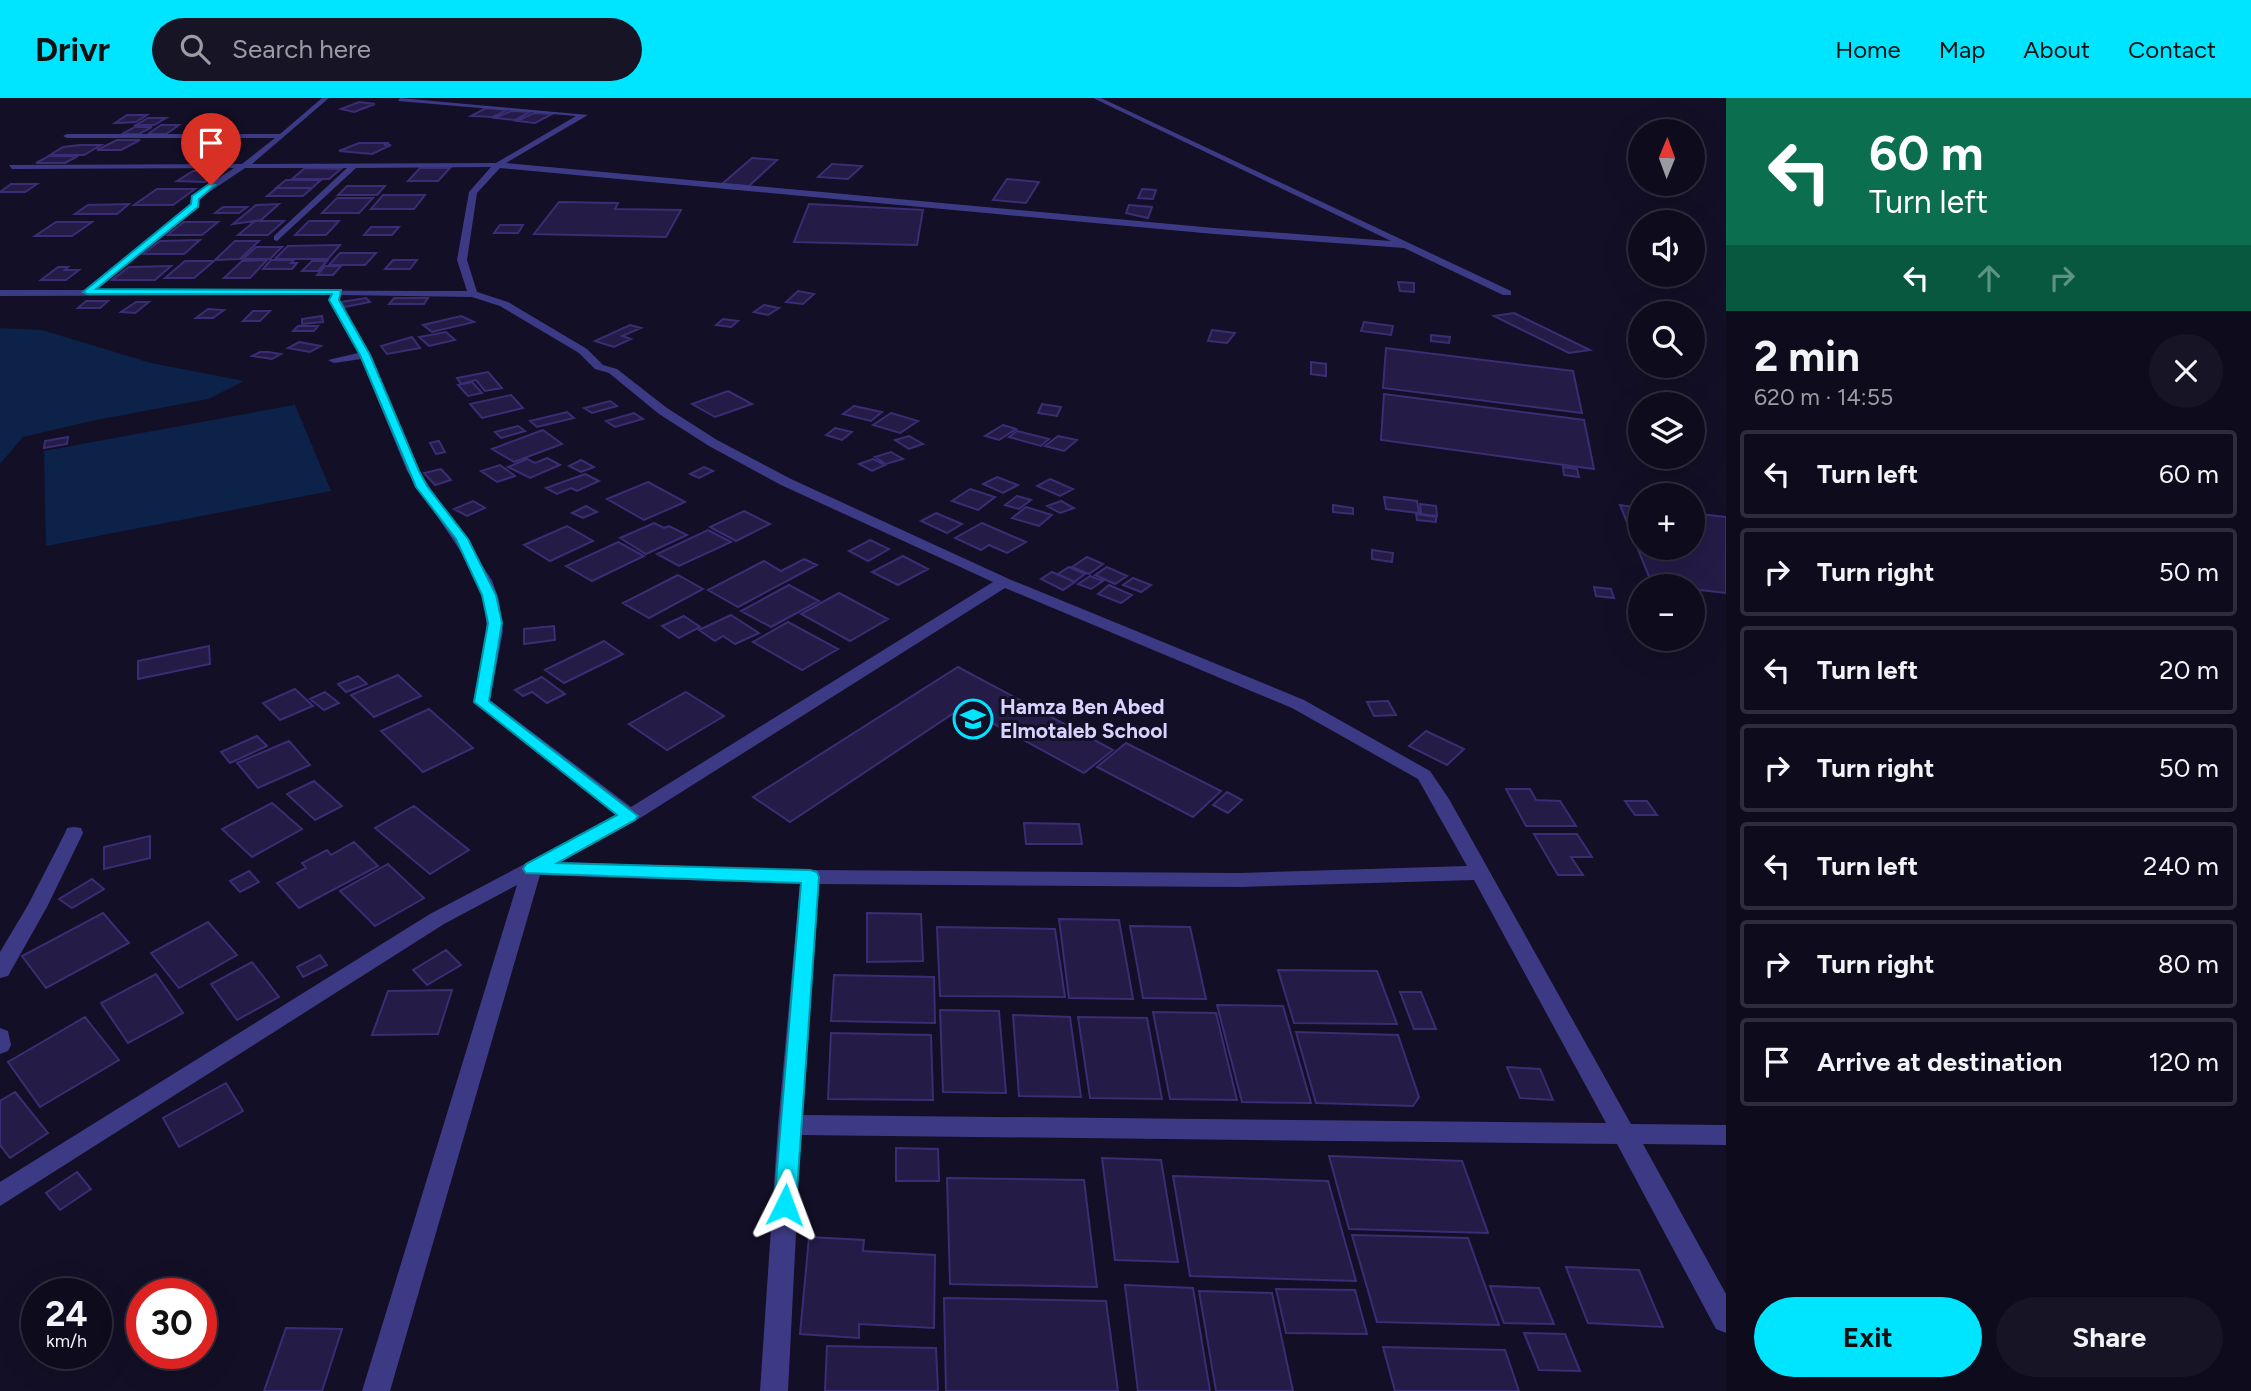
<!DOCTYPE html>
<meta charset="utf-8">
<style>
:root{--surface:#0e0b1c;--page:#171425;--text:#f1f3f6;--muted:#9b9ba3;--line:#2e2b3b;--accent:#00e5ff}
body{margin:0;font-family:Figtree,sans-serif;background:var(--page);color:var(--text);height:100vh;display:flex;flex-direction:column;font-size:26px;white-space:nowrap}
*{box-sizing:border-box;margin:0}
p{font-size:23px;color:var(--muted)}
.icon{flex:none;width:38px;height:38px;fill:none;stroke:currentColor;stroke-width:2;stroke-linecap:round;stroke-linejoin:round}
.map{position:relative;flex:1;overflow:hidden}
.details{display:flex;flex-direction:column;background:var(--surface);width:525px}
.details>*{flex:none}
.guide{background:#0b6e4f;color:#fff;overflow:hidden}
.needle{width:46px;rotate:1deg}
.fabs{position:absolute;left:1628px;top:21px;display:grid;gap:14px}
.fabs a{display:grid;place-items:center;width:77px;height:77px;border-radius:50%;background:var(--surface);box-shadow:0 7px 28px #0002,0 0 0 2px var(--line);font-size:35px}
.speed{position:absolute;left:21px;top:1180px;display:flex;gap:14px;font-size:35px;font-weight:700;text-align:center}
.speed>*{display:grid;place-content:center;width:91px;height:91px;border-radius:50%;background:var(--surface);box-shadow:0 7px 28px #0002,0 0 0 2px var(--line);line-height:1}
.speed small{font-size:18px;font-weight:400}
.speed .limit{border:10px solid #d22;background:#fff;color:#111}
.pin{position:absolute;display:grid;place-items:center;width:60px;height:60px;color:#fff;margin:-72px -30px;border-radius:50% 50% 50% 0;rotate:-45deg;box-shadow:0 0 7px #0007}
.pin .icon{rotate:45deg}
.me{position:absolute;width:77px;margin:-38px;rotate:3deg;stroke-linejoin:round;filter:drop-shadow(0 0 5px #0008)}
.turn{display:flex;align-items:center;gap:24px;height:147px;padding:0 28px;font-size:32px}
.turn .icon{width:91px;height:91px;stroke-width:2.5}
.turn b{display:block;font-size:49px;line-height:60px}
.lanes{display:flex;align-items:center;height:66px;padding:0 28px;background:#0003;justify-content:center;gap:35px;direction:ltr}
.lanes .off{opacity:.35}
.round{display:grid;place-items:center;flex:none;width:74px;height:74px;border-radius:37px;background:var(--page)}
.overview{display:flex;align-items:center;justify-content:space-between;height:119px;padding:0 28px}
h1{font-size:42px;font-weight:700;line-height:52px}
.action{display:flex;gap:14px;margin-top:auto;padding:14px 28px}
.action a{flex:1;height:80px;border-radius:42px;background:var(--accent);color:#111;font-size:28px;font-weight:700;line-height:80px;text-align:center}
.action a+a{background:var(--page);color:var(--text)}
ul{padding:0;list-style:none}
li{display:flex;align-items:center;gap:21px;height:88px;margin:0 14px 10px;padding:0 14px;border:4px solid var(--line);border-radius:7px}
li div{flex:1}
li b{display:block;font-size:26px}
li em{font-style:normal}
header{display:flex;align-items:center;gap:42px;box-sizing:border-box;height:98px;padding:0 35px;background:var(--accent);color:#111}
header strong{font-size:33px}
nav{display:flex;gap:38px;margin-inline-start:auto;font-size:24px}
.search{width:490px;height:63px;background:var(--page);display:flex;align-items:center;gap:18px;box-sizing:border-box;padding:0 24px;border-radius:38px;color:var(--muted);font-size:26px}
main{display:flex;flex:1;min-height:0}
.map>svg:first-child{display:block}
</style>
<header>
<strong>Drivr</strong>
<div class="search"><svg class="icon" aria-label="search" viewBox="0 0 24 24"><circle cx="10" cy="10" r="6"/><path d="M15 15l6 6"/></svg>Search here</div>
<nav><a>Home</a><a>Map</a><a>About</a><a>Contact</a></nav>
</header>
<main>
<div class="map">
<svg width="1726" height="1293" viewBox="0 0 1726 1293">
<rect width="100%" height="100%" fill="#130f26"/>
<path fill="#0c2248" d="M0,230l42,2 109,33 93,18 -36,18 -117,22 -68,16 -23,27z
M293,302l38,91 -285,55 -2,-95 250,-46z"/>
<path fill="#241b47" stroke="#3b2d73" stroke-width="2" d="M359,4l16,2 -21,8 -13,-3z
M486,10l21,2 -14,7 -22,-1z
M511,13l19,1 -15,8 -20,-2z
M534,15l18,1 -17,9 -18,-2z
M127,17h20l-11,7 -21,1z
M148,20h18l-12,7h-18z
M199,20h24l-11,7h-23z
M161,27h18l-13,9h-18z
M135,29h17l-13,7h-17z
M117,42h23l-19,10h-24z
M359,45h30l-5,2h7l-19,9 -33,-3z
M80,47h21l-17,10h-34l13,-8z
M49,58h29l-13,7h-29z
M752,60l25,2 -28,26 -27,-2z
M832,66l30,2 -14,13 -30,-2z
M305,70l36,1 -12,10h-37z
M420,70h30l-12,13h-30z
M193,73h27l-15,11 -28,-1z
M1007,81l32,3 -13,21 -33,-3z
M286,82h35l-9,8h-36z
M11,86h26l-12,8h-25z
M347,88h38l-8,9h-39z
M277,90h35l-9,8h-36z
M157,91h38l-22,16h-39z
M1142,91l14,1 -3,9 -15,-1z
M383,97h42l-11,14h-43z
M337,100h36l-14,15h-37z
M559,104l59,1 -3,6 66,1 -15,27 -132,-3z
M129,106l-12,10h-42l13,-9z
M279,106l-18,16 -28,4 23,-19z
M809,106l114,6 -6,35 -123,-3z
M1129,107l23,2 -4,11 -22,-5z
M223,109h24l-8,6h-24z
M255,123h29l-16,14h-30z
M309,123h30l-13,14h-31z
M56,124h36l-20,14h-37z
M184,124h34l-16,13h-35z
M500,127h23l-5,8h-24z
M371,129h28l-7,8h-28z
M200,142l-16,14h-41l17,-13z
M235,143h24l-19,18 -25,1z
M340,147l-12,14h-53l13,-13z
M256,149h26l-12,12h-27z
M340,155h36l-11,12h-36z
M267,162l-17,18h-26l18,-17z
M271,162h23l-3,3h6l-5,6h-29z
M393,162h24l-7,9h-25z
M185,163h29l-20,17h-29z
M312,163h15l-9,10h-16z
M171,168l-16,14h-43l17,-13z
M325,168h16l-8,9h-16z
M58,169h10l-3,3h14l-13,10h-25z
M1398,184l16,1v9l-14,-1z
M798,193l16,3 -11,10 -17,-2z
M366,200l4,4 -25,5 -4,-5z
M394,200h34l-4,6h-35z
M86,203h22l-8,7h-22z
M136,204h13l-14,11 -14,-1z
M764,207l15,3 -11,7 -14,-3z
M208,211l16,1 -11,8h-17z
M253,213h17l-10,10h-17z
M1514,215l76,37 -21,3 -75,-37z
M322,218l1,6 -21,2v-5z
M461,218l13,6 -42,10 -9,-7z
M723,221l15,2 -7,6 -15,-2z
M1364,224l29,4 -2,9 -30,-4z
M630,227l11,3 -19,8 9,3 -17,8 -19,-6z
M298,228h20l-4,5h-21z
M1212,232l23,3 -8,10 -19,-2z
M446,234l9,8 -26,6 -10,-9z
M1431,237l19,2 -1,6 -18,-2z
M412,239l8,11 -33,6 -6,-8z
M299,244l22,4 -11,6 -22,-4z
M1386,250l187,23 9,42 -199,-25z
M260,254h8l13,2 -9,5 -20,-3z
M1311,264l15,2v12l-15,-2z
M488,274l14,16 -17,3 -9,-11 -15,4 -4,-6z
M472,284l10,11 -14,3 -10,-11z
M728,293l24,13 -37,13 -23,-13z
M1384,296l200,26 10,49 -213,-29z
M511,297l12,13 -41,10 -12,-14z
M610,303l7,5 -25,7 -8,-5z
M1042,306l19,3 -4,9 -19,-3z
M854,308l28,6 -11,9 -28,-7z
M567,314l7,6 -37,9 -7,-6z
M634,315l9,6 -28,8 -9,-6z
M891,315l27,8 -18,12 -27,-8z
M1003,327l13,4 -17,11 -14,-4z
M518,328l7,5 -24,7 -6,-6z
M835,330l17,4 -10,8 -16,-5z
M543,332l19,14 -48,18 -22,-13z
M1017,333l32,8 -8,7 -32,-9z
M909,338l14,8 -14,5 -14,-9z
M1058,338l19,4 -13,11 -19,-5z
M68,339l-1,7 -23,4 1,-7z
M439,343l6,11 -9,2 -6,-11z
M891,354l12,7 -17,5 -11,-7z
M547,360l13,7 -30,13 -22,-11 19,-8 8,4z
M873,361l12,6 -13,6 -13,-7z
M581,362l13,7 -13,5 -12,-6z
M500,367l15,11 -18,6 -16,-11z
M704,369l9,4 -14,7 -9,-4z
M1563,369l14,2 2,8 -15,-2z
M441,371l10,11 -16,5 -11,-12z
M585,376l14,7 -22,10 -6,-3 -14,6 -11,-6z
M997,379l21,8 -15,8 -20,-9z
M1050,381l23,10 -13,7 -23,-10z
M648,384l37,20 -41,18 -37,-21z
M970,391l25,8 -17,13 -26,-9z
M1017,398l14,4 -12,9 -14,-4z
M1384,399l33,4 2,12 -33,-4z
M473,403l12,7 -18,8 -13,-7z
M1061,403l13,7 -14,5 -13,-7z
M1420,406l16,2 1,10 -16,-2z
M1333,407l20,3v6l-20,-2z
M1620,407l20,3v40h52v-35l34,4v76l-34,-4v-3l-40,-2z
M586,408l11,6 -14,6 -11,-5z
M1026,409l26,8 -13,11 -27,-8z
M744,413l26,13 -34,17 -26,-14z
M936,415l26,11 -15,9 -26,-12z
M1416,416l20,3v5l-19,-2z
M654,425l10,5 5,-2 18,9 -41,19 -26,-16z
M982,425l44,19 -19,11 -18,-8 -8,5 -26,-12z
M567,428l26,15 -43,20 -26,-16z
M708,432l23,12 -52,24 -22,-12z
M870,442l19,9 -21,12 -19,-10z
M618,444l26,14 -52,25 -26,-15z
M1372,452l21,3 -1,9 -20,-3z
M903,458l25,13 -30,16 -26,-13z
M1087,459l16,7 -14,10 -17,-7z
M804,461l13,6 -79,42 -30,-17 56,-29 17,10z
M1069,469l16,7 -11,8 -16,-8z
M1107,469l20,9 -12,8 -20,-9z
M1052,474l23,10 -12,8 -22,-11z
M678,477l25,14 -54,29 -26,-15z
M1090,478l13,5 -12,8 -13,-5z
M1133,480l18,7 -10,7 -18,-7z
M789,487l30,16 -48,26 -30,-16z
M1109,487l23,10 -11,8 -23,-9z
M1594,489l17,2 3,9 -18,-2z
M839,495l49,26 -38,22 -49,-27z
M731,517l28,18 -24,11 -12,-8 -8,5 -16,-11z
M684,518l16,11 -21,11 -17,-12z
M788,524l50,27 -36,21 -49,-28z
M554,528l1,14 -31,4v-15z
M604,543l19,13 -59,29 -19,-13z
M209,548l1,18 -72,15v-18z
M958,569l155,83 -29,23 -121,-66 -173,115 -37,-25z
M398,577l23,21 -47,21 -23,-22z
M358,578l9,8 -21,8 -8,-8z
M542,579l23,17 -18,9 -15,-11 -9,4 -8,-6z
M295,591l18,17 -33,14 -17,-17z
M325,594l14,11 -15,7 -14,-11z
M686,594l38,24 -57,34 -38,-26z
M1388,603l8,14 -22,1 -7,-14z
M429,611l44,39 -50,24 -42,-41z
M1426,633l38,18 -17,16 -38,-19z
M257,638l10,10 -37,17 -9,-11z
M289,643l21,24 -52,23 -21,-25z
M1126,645l95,48 -28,26 -96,-50z
M314,683l28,25 -27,14 -28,-26z
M1506,691h24l6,11 24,1 16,25h-50z
M1227,694l15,8 -14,13 -15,-8z
M1625,703h22l10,14h-22z
M272,705l30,26 -50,28 -30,-28z
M414,708l55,44 -39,24 -55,-46z
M1024,725l55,1 3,20h-56z
M1534,736h43l15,23h-21l12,18h-25z
M150,738v22l-46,11v-22z
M354,744l24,24 -79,42 -22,-25 29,-15 -4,-5 25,-13 4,5z
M388,766l36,34 -49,28 -35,-35z
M249,773l10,11 -19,10 -10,-11z
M92,781l12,10 -32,19 -13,-9z
M103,815l26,30 -83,45 -24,-32z
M867,815l54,1 2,47 -56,1z
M1059,821l60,1 14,79 -64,-1z
M208,824l29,33 -58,33 -28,-35z
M1130,828l60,1 16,72 -63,-1z
M937,829l118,2 10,68 -125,-1z
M446,852l15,15 -34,20 -14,-15z
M320,857l7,10 -24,12 -6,-10z
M252,864l27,35 -42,23 -26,-36z
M1278,872l99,1 20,53 -103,-1z
M156,876l27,39 -55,30 -27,-40z
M834,877l100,2 1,46 -104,-2z
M452,892l-14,44 -66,1 16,-44z
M1400,894h21l15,37h-22z
M1217,907l66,1 28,97 -69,-1z
M940,912l59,1 7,82 -63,-1z
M1153,914l63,1 21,87 -67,-1z
M1013,917l57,2 11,80 -62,-1z
M85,919l34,43 -79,47 -32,-45z
M1078,919l69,1 15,81 -72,-1z
M1296,934l102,3 21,62 -6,9 -97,-3z
M831,935l100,2 2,65 -105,-1z
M1507,969l33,2 13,31 -33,-2z
M226,985l17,28 -64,36 -16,-29z
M15,994l33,41 -38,25 -10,-13v-44z
M896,1050l42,1 1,32h-43z
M1329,1058l133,5 26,72 -139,-4z
M1102,1060l59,2 17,102 -63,-2z
M77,1074l14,17 -31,21 -14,-17z
M1173,1078l155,5 28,100 -166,-5z
M947,1080l137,2 13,107 -147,-3z
M1352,1137l116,3 31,87 -122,-3z
M809,1139l55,3 -1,11 72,4 -1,73 -75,-4v14l-59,-4z
M1566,1169l73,3 24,57 -75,-4z
M1125,1187l68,3 17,103h-72z
M1490,1188l49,2 15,36 -50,-1z
M1276,1191l79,1 12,44 -81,-1z
M1199,1193l73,2 21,98h-77z
M944,1200l162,3 12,90h-172z
M286,1230l56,1 -20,62h-58z
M1524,1235l41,1 15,37 -41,-1z
M827,1248l109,2 2,43h-113z
M1383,1249l122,3 14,41h-124z"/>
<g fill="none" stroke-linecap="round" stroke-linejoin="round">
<path fill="#3d3a85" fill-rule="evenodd" d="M322,0h7l-77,66 244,-1 80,-47 -178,-15 2,-3 188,17 -82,48 708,65 177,13 -298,-143h8l410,193v4h-8l-99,-47 -190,-14 -714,-66 -23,25 -10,67 10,32 31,10 79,47 16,16 14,4 50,39 50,32 74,39 218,100 295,121 126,71 19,28 182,325 95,1v20l-83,-1 83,150v39l-10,-4 -99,-185 -816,-9 -13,256h-28l18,-266 22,-241 -260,-9 -150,516h-28l155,-506 -73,39 -444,282v-24l430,-268 187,-99 -144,-113 14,-71 -3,-31 -17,-39 -60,-90 -46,-112 -27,4 -6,-3 30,-7 -29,-53 2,-5 -331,1v-6h84l107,-86 1,-8 42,-28 -222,1 -3,-4 233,-1 33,-26h-208l-4,-2 4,-2h213zM491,69l-22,25 -12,68 10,31 -371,-1 102,-83 1,-8 46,-31h102l-73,68v4l3,1 79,-73zM341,197l131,2 28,9 79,47 16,16 14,4 50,41 50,32 72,39 212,97 -362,225 -141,-107 13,-69 -4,-31 -7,-20 -73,-109 -48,-116 -32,-55zM1005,490l287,120 126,71 49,87 -227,7 -430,-3 -250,-8 77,-42zM1474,782l132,243 -803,-8 16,-231 421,3z
M74,729l7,1 2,5 -36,74 -39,69 -8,2v-26l28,-47 37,-72 2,-5z
M0,930l8,3 3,14 -3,6 -8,3z"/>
</g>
<path fill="#00e5ff" stroke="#0095a6" stroke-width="2" d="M209,86l6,1 -16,14 -1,8 -102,82 245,1 -2,10 31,55 49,116 8,15 41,53 28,56 6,28 -13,78 149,115 -3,4 -78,43 253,7 7,2 2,5 -23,328 -3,7 -8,3 -8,-3 -3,-7 27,-322 -275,-10 -3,-4 3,-5 91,-49 -143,-113 14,-79 -6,-28 -26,-56 -40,-52 -56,-132 -31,-55 3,-6h-245l-4,-2 108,-88 1,-8z"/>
<defs>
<symbol id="school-ring" viewBox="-11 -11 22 22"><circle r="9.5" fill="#130f26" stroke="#00e5ff" stroke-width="1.5"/><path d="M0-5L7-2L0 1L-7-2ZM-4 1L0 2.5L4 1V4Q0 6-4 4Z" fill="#00e5ff"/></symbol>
</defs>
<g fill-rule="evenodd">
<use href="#school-ring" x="951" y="599" width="44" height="44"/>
</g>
<g text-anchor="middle" stroke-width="6" stroke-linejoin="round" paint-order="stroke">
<g font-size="21" font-weight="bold" fill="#d9d4ff" stroke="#130f26" text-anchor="start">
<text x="1000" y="616">Hamza Ben Abed<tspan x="1000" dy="24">Elmotaleb School</tspan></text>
</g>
</g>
</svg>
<div class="fabs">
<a><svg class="needle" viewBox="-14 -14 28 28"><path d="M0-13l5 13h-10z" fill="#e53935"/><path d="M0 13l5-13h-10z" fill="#9b9ba3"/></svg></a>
<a><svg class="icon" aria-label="sound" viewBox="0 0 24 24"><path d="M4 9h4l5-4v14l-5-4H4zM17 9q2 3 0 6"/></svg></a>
<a><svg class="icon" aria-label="search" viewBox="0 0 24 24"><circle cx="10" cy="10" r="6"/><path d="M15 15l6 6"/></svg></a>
<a><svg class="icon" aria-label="layers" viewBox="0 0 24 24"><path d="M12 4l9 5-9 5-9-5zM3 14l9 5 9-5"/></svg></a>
<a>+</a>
<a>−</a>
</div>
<div class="speed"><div>24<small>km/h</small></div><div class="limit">30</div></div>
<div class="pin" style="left:211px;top:87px;background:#d93025"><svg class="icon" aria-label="arrive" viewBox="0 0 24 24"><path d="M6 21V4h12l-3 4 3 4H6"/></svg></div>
<svg class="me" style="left:785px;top:1107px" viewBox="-20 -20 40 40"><path d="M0-17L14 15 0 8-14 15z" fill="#00e5ff" stroke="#fff" stroke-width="4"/></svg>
</div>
<section class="details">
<div class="guide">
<div class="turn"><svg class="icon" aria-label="left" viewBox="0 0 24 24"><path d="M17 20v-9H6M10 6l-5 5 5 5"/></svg><div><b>60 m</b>Turn left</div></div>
<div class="lanes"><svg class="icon" aria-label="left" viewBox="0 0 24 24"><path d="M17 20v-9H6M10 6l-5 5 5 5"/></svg><svg class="icon off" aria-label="ahead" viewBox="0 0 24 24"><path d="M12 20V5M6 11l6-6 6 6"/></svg><svg class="icon off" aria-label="right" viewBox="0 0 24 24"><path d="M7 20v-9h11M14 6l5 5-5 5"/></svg></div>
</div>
<div class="overview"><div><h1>2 min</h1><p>620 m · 14:55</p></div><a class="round"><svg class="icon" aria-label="close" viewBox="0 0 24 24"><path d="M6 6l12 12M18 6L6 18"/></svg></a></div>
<ul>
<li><svg class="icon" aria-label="left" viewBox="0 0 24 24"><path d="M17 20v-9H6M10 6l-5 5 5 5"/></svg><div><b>Turn left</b></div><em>60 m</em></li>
<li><svg class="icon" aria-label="right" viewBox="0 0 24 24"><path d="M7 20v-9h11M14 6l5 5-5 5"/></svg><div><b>Turn right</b></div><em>50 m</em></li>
<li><svg class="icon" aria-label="left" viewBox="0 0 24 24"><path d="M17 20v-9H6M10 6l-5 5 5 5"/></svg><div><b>Turn left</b></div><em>20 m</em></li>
<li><svg class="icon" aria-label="right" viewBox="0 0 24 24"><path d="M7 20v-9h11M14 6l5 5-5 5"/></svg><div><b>Turn right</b></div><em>50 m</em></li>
<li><svg class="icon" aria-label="left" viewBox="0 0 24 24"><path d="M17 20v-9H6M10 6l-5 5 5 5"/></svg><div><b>Turn left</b></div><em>240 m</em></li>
<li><svg class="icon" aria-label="right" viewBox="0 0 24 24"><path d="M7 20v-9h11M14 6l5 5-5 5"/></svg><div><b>Turn right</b></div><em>80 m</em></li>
<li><svg class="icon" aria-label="arrive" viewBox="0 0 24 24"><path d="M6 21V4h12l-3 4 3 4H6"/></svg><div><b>Arrive at destination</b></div><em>120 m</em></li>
</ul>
<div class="action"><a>Exit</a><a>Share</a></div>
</section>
</main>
